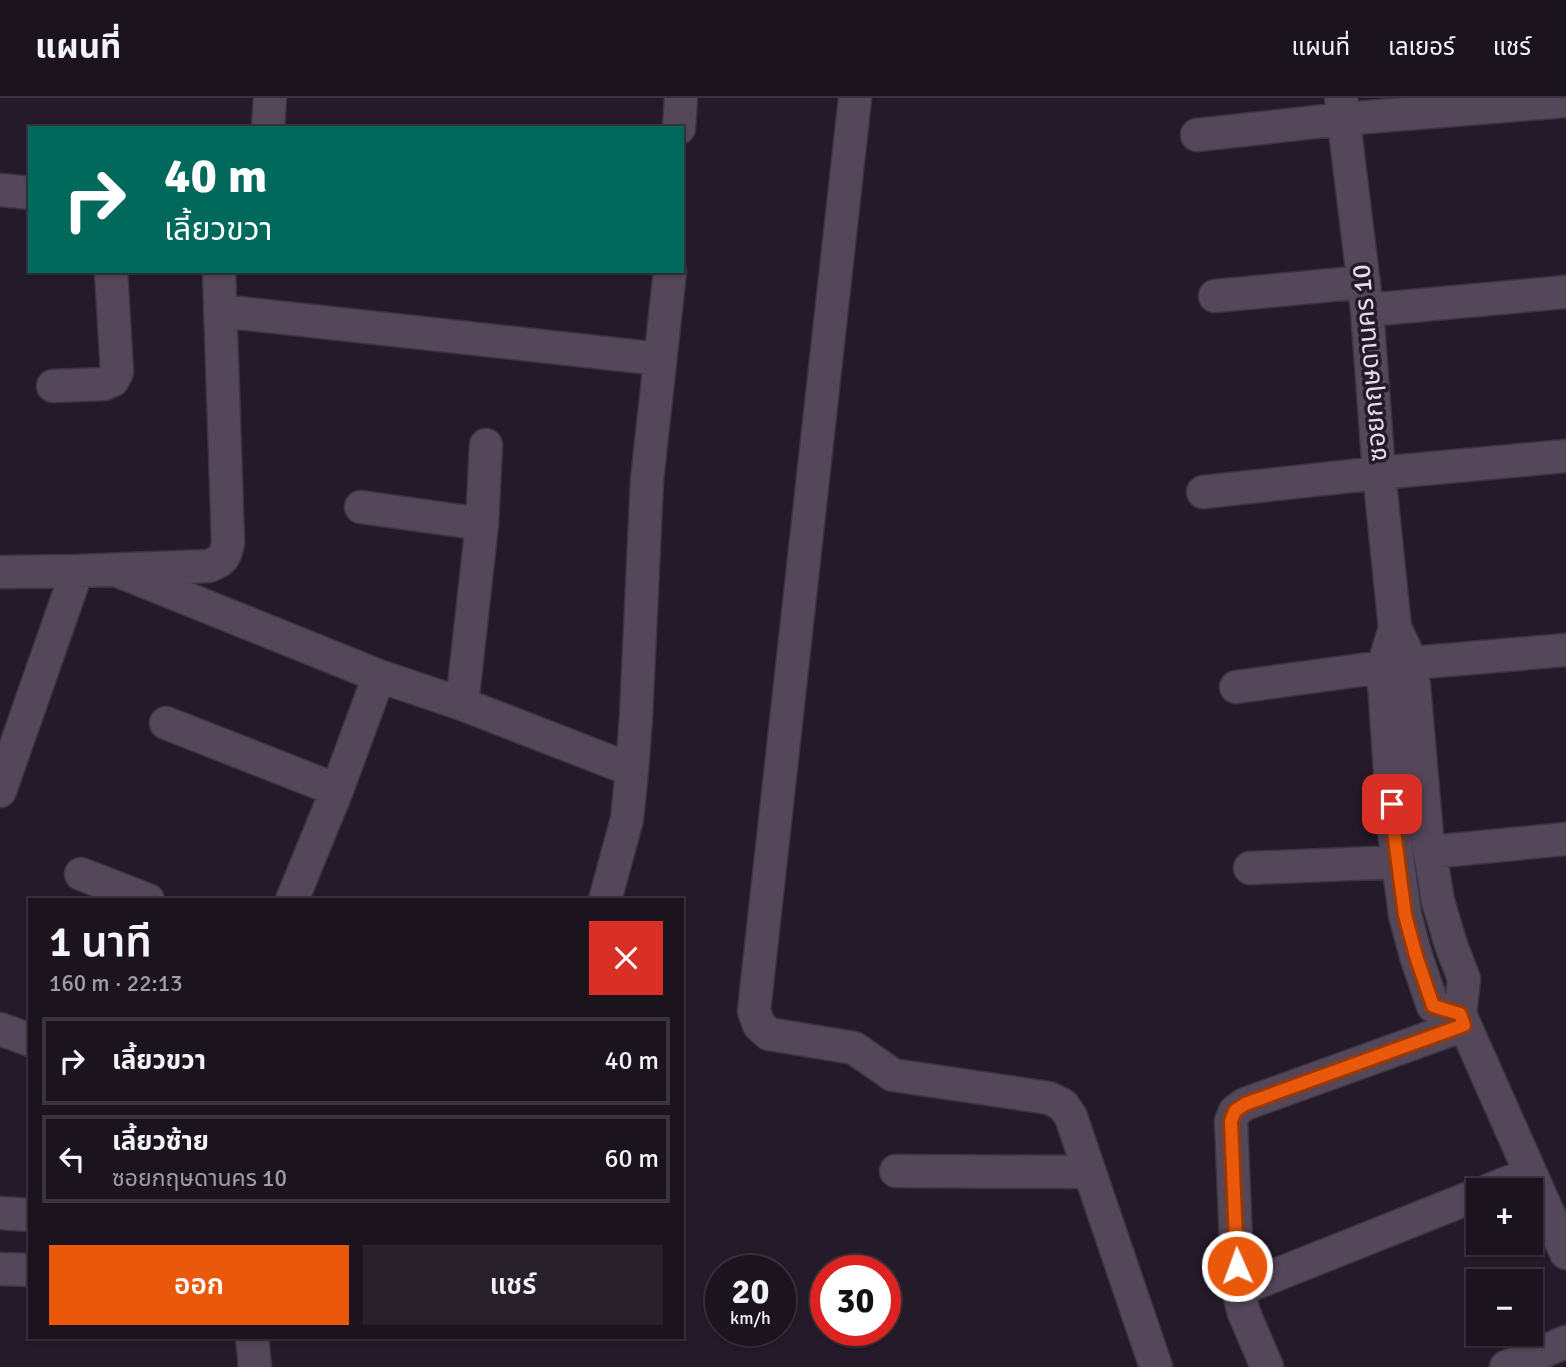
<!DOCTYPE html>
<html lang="th">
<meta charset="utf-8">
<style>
:root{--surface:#1b141f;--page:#28212c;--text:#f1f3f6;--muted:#a09ea4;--line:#39333d;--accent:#ea580c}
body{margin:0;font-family:Signika,"Noto Sans Thai",sans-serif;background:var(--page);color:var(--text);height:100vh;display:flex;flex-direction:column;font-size:26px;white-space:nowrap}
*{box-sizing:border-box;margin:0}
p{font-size:23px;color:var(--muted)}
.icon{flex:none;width:38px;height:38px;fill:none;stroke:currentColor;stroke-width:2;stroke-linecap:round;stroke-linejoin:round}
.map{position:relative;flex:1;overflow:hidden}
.panel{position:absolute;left:28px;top:800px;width:656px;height:441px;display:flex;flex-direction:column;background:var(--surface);border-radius:0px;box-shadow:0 2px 5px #0004,0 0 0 2px var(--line)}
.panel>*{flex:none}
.guide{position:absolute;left:28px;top:28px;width:656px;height:147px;border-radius:0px;box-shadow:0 2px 5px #0004,0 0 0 2px var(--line);background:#00695c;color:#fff;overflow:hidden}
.controls{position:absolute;left:1466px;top:1080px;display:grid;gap:14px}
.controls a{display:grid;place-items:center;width:77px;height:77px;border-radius:0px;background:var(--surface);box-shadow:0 2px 5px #0004,0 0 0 2px var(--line);font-size:35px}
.speed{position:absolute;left:705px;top:1157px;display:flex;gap:14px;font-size:35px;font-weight:700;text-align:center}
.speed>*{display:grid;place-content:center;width:91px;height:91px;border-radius:50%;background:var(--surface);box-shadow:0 2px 5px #0004,0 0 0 2px var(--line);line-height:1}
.speed small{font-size:18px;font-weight:400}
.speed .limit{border:10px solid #d22;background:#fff;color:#111}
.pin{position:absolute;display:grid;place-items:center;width:60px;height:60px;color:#fff;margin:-30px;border-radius:14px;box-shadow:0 4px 10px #0006}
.me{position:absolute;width:77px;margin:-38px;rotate:358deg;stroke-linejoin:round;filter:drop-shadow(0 0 5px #0008)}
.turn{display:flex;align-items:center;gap:24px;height:147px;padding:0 21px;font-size:32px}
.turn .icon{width:91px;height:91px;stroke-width:2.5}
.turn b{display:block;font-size:49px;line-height:60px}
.round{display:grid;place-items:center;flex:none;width:74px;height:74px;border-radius:0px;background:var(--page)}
.headline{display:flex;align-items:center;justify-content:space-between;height:119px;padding:0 21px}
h1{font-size:42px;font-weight:600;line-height:52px}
.primary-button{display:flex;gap:14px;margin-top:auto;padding:14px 21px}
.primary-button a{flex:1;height:80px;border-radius:0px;background:var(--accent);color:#fff;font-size:28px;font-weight:600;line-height:80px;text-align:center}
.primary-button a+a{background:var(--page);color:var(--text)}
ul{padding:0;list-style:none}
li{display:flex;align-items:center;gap:21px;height:88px;margin:0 14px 10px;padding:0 7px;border:4px solid var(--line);border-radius:0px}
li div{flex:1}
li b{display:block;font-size:26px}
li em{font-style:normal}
header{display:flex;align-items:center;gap:42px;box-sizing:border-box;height:98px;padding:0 35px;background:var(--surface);border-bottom:2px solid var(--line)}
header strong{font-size:33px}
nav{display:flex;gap:38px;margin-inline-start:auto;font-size:24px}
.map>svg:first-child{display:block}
</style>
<header>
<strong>แผนที่</strong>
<nav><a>แผนที่</a><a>เลเยอร์</a><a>แชร์</a></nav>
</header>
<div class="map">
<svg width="1566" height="1269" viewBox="0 0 1566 1269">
<rect width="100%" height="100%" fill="#241a29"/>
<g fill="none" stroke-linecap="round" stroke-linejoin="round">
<defs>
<path id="minor" d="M855,0l-101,913 5,14 10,9 85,14 39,27 156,23 14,7 8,12 85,250
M1341,0l26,212 12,163 16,155 17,35 15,173 11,65 13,44 13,34 -4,35 106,239
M268,30l2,-30
M679,30l2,-30
M1197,37l146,-16 223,-18
M0,92l30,3
M1215,198l149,-14
M1367,212l199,-18
M220,213l440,48
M53,288l51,-2 9,-4 4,-8 -6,-101
M1203,394l176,-19 187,-17
M361,409l121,17
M116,472l263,106 83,28 170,66
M0,474l77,-1 132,-5c14,-6 16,-8 19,-23l-9,-272
M1395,530l-12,39 11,164 11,84 11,41 17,50 27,8
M1236,589l176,-24 154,-13
M462,606l20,-180 4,-79
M166,625l171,67
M0,693l77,-220
M1430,754l136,-13
M1250,770l148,-6
M81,776l67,26
M292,802l45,-110 42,-114
M605,802l22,-81 5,-49 4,-53 11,-237 23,-209
M0,931l30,11
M896,1073l194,1
M1489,1092l41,-16
M0,1115l30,2
M0,1171l30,1
M1238,1192l241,-96
M252,1239l3,30
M1267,1269l-23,-54 -6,-23 -7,-169 4,-10 10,-7 219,-79
M1506,1269l60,-25"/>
</defs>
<use href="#minor" stroke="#3c3541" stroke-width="35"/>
<use href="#minor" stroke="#534759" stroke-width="32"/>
</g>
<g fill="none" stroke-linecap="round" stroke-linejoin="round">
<defs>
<path id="route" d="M1237,1168l-6,-145 4,-10 10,-7 219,-79 -4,-11 -27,-8 -17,-50 -11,-41 -11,-84 -2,-27"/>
</defs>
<use href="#route" stroke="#983908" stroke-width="18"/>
<use href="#route" stroke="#ea580c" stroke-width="12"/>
</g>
<g text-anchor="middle" stroke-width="7" stroke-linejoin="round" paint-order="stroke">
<g font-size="26" fill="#e4dde8" stroke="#241a29">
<text transform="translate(1369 265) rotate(-95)" y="9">ซอยกฤษดานคร 10</text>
</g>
</g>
</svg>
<div class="controls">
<a>+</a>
<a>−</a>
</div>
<div class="speed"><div>20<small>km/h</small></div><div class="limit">30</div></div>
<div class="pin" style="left:1392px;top:706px;background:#d93025"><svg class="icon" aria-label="arrive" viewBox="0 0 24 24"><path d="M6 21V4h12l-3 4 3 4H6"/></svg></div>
<svg class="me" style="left:1237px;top:1168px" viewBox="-20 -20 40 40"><circle r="17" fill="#ea580c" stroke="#fff" stroke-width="3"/><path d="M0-11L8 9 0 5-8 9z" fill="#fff"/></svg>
<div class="guide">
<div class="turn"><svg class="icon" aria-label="right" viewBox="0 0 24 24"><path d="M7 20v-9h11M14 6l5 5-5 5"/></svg><div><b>40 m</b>เลี้ยวขวา</div></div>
</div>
<section class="panel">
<div class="headline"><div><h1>1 นาที</h1><p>160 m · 22:13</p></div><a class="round" style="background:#d93025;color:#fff"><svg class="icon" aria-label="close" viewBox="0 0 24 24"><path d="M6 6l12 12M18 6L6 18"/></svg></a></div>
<ul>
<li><svg class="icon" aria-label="right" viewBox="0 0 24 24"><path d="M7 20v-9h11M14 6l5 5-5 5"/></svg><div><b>เลี้ยวขวา</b></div><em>40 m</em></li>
<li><svg class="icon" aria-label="left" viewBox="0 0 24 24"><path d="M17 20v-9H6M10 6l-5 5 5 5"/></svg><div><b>เลี้ยวซ้าย</b><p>ซอยกฤษดานคร 10</p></div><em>60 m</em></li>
</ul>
<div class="primary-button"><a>ออก</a><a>แชร์</a></div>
</section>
</div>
